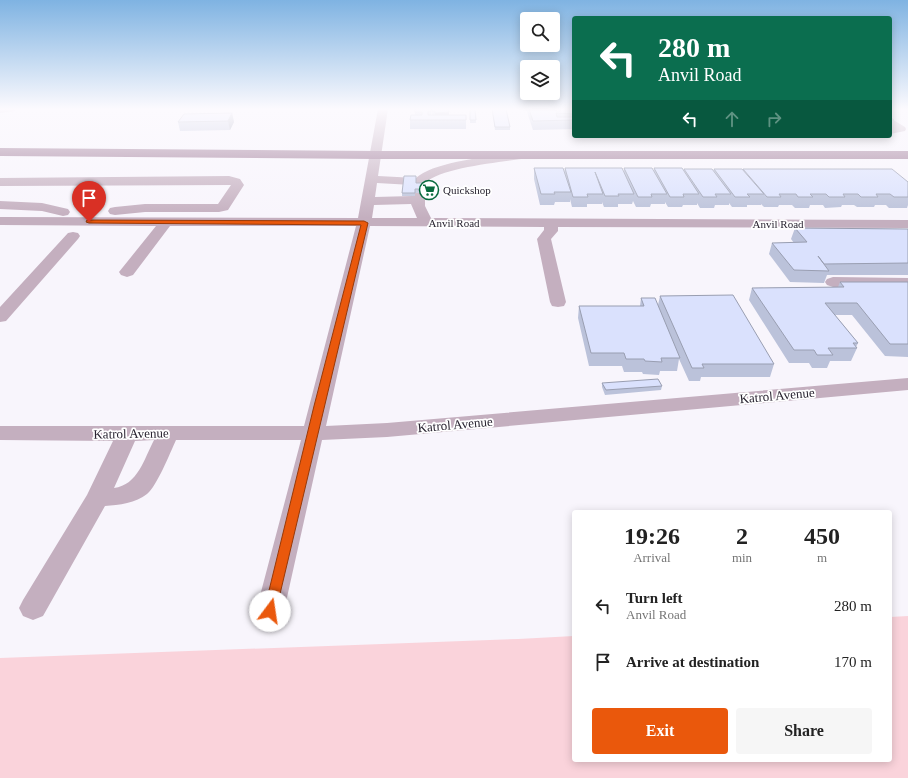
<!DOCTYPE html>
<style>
:root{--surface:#fff;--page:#f6f6f6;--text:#222;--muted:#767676;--accent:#ea580c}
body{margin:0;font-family:Georgia,serif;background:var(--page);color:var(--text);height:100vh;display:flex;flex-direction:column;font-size:15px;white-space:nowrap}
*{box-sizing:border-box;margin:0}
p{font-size:13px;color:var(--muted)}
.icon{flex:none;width:22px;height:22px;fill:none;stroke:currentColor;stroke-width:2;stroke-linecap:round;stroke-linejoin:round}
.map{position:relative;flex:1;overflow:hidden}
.details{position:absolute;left:572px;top:510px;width:320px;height:252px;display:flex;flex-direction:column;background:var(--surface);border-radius:4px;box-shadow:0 2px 10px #0003}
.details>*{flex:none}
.guide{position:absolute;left:572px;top:16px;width:320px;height:122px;border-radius:4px;box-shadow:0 2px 10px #0003;background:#0b6e4f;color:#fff;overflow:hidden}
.buttons{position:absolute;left:520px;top:12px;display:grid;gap:8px}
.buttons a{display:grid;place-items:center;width:40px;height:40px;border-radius:4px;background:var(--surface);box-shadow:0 2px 10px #0003;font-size:20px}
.pin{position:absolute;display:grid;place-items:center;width:34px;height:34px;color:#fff;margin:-41px -17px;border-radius:50% 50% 50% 0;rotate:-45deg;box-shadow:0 0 4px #0007}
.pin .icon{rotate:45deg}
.me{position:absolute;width:44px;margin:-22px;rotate:14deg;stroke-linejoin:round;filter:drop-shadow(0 0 3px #0008)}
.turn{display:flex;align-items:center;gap:14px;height:84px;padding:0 20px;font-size:18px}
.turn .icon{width:52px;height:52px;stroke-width:2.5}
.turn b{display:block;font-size:28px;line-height:34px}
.lanes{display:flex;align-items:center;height:38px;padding:0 20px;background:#0003;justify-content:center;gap:20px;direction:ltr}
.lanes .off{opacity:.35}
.eta{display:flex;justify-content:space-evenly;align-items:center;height:68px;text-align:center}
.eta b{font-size:24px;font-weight:700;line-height:28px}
.action{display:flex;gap:8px;margin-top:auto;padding:8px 20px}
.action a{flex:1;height:46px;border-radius:4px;background:var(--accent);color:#fff;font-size:16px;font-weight:700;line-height:46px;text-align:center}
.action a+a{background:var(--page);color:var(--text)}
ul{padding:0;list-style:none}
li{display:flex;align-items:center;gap:12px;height:56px;padding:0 20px}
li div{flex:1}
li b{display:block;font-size:15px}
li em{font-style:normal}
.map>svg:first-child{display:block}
</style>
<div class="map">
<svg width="908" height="778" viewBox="0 0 908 778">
<rect width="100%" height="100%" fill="#f8f5fc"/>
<path fill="#fad3db" d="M908,616v162h-908v-120l518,-19 56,-3v124h316v-143z"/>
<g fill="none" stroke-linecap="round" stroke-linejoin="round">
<path fill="#c4afbf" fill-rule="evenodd" d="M0,109h16l-1,2 -15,2z
M378,109h10l-10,67 38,2c19,-18 85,-23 112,-26l4,1 2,2 -2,2 -4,1c-24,4 -86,9 -103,25v23l6,12 477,2v8l-350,-1v4l-7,8 15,63 -2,4 -6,1 -6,-1 -2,-4 -13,-63 7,-9v-3l-174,-1 -44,200 61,-3 521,-45v12l-521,47 -65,3 -38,171 -4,8 -10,4 -10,-4 -4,-8 45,-171h-125c-6,13 -19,46 -29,54 -11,9 -28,11 -42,12l-62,110 -10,4 -10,-4 -4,-8 4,-8 64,-105 26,-54 -113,-1v-14h304l52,-200h-186l-37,49 -6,2 -6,-2 -2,-3 37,-46 -156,-1v-8l358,1zM377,183l35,2v11l-37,1zM411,204l6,14h-45l2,-13zM154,440c-10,19 -16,45 -40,48l21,-47z
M890,118l15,9 1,2 -1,2 -15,3v-6l2,-1 -2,-1z
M229,176l11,3 4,6 -16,25 -9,2h-74l-30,3 -5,-1 -2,-3 2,-3 5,-1 30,-3h73l13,-19 -231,1v-8z
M0,201l42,2 26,6 2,3 -2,3 -5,1 -21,-5 -42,-2z
M73,232l5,1 2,3 -2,3 -72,82 -6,1v-15l68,-74z
M833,277l75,1v10l-75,-1 -6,-2 -2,-3 2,-3z"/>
<path fill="#987290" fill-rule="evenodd" d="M0,148l376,3h532v8h-532l-376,-3z"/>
</g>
<path fill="#bbc2da" d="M415,109h17l-1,6h1v-6l17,6h17v14h-56v-9l5,-5z
M470,109h5l1,14h-6z
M492,109h14l4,18v3h-15z
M526,109h29l1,2h2l1,-2h15v20l-41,1z
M232,113l2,9 -4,8 -50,1 -2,-9z
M890,117l4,3 -4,9z
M534,168l30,5 1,-5 59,4v-4l30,3v-3l29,3 1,-2 29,2 1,-2 29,1v-1l165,13v23l-1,3h-18l-3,-3h-11l-1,2h-17l-3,-2h-12l-1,2 -16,1 -2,-3h-13l-1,3h-14l-3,-3h-13l-1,2h-14l-3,-3v1h-14v2h-15l-3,-4v2h-14l-1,3h-14l-3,-5v2h-14l-1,2h-14l-3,-5v2h-14l-1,3h-14l-3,-6 -1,3h-14v3h-14l-2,-5v2h-15v3h-15l-2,-8v3h-15l-1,3h-14l-6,-26z
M416,176v7h11v10h-12v3h-13v-3z
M795,228l113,1v46h-81l-3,8 -34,-1 -21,-28 3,-11h22l-3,-4z
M840,282h68v75l-23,-1 -33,-41h-17l23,28 -2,4 1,1 -6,13h-21l-3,7h-15l-3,-5h-20l-40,-63 3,-12 86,-1z
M660,296l114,68 -4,13h-69l-1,4h-11l-10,-22 -2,12h-17l-1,4 -16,-1 -1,-2h-18l-2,-6h-33l-11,-48 1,-12h61l1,-8 17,7z
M602,383l60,3 -1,4 -56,5 -3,-8z"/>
<path fill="#999eb1" d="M449,112v8h-14v-7z
M232,113l2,9 -4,8 -2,-9z"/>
<path fill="#dae1fd" stroke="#999eb1" d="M415,109h16v2h-3v4h38v5h-56l1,-5h11v-3h-7z
M432,109h17v3l-14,1v-2h-3z
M470,109h5l1,11h-6z
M492,109h14l4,18h-15z
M529,109h26l1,2h5l-1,-2h14v5l-18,-1 1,4h17v3l-41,1z
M232,113l-4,8 -50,1 6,-8z
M890,117l4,3h-4z
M534,168h29l8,24h-17l1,2h-14z
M565,168h57l12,26h-16l1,2h-14l-10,-24 8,22h-16l1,3h-15z
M624,168h28l15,26h-16l1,3h-14z
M654,168h28l17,26h-16l1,3h-14z
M684,169h28l19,25h-16l2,3h-14z
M714,169h28l22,25h-17l3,3h-15z
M743,169h149l16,13v15h-14l-4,-3h-14l2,3h-17l-3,-3h-15l2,3h-16l-3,-3h-16l3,3h-15l-2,-3h-17l2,3h-14z
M404,176h12v7h11v6h-12v4h-13z
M795,228l113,1v34l-84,1 -6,-8 11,15 -35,-1 -22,-27 35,-1z
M840,282h68v62h-18l-33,-41h-32l33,40h-5l4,5h-29l5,7h-16l-3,-5h-20l-42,-62 92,-1z
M733,295l41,69h-72l2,4h-12l-32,-72z
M641,298h14l25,60h-19l1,4 -17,-1 -1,-2h-18l-2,-6h-33l-12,-47h65z
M658,379l4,7 -56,4 -4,-7z"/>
<linearGradient id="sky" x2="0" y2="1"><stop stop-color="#7fb3e2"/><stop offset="0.5" stop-color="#fcfafe"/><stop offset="1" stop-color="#fcfafe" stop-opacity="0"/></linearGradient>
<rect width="908" height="218" fill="url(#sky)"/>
<path fill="#ea580c" stroke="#983908" d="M87,220l277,1 4,2 -93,392 -5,1 -4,-1 -2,-4 50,-205 47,-181 -272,-2 -3,-1z"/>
<defs>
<symbol id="supermarket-ring" viewBox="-11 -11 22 22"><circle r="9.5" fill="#fff" stroke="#096a3e" stroke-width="1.5"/><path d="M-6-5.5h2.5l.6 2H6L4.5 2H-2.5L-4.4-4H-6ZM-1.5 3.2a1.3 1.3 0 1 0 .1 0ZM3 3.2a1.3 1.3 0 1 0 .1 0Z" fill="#096a3e"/></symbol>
</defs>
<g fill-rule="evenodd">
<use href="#supermarket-ring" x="418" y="179" width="22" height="22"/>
</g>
<g text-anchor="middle" stroke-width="3.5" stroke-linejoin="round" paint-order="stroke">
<g font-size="11" fill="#282330" stroke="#fff" text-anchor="start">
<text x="443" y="194">Quickshop</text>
</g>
<g font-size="11" fill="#282330" stroke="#fff">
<text x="454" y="227">Anvil Road</text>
<text x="778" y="228">Anvil Road</text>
</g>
<g font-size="13" fill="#282330" stroke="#fff">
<text transform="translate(777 395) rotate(-5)" y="5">Katrol Avenue</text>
<text transform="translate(455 424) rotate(-5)" y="5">Katrol Avenue</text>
<text transform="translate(131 433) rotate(-1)" y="5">Katrol Avenue</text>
</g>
</g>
</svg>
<div class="buttons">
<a><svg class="icon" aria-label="search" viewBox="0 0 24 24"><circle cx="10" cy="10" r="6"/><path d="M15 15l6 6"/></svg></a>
<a><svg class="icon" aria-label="layers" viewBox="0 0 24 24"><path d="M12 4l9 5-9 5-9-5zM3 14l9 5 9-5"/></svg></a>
</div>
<div class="pin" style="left:89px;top:222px;background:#d93025"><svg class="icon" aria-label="arrive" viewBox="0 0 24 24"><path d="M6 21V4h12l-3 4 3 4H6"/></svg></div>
<svg class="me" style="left:270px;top:611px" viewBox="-20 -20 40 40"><circle r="19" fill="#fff"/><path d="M0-13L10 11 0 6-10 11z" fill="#ea580c"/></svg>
<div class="guide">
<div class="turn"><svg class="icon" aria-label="left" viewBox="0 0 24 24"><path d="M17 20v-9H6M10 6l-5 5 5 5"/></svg><div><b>280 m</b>Anvil Road</div></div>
<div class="lanes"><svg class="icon" aria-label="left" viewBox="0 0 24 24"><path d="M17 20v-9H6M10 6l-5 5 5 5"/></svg><svg class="icon off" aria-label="ahead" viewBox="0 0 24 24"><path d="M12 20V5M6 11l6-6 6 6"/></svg><svg class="icon off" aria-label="right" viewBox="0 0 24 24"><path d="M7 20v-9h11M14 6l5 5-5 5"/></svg></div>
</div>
<section class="details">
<div class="eta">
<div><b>19:26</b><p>Arrival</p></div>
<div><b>2</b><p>min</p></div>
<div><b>450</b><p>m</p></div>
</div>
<ul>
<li><svg class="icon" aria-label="left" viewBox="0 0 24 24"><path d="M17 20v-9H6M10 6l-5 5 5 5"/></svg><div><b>Turn left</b><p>Anvil Road</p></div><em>280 m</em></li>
<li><svg class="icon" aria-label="arrive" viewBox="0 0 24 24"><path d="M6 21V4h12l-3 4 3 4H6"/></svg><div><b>Arrive at destination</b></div><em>170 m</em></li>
</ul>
<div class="action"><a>Exit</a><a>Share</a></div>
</section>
</div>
